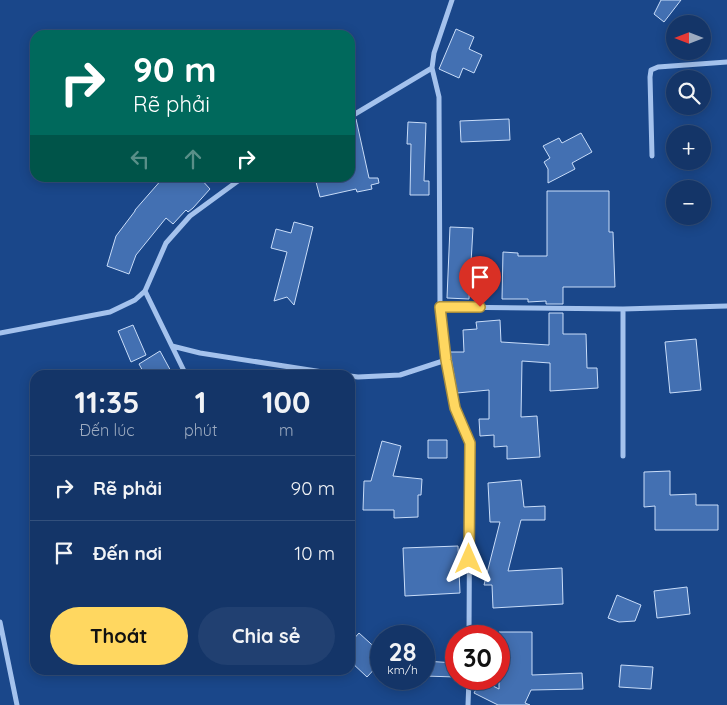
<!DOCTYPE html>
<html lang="vi">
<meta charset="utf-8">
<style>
:root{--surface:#143568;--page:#214071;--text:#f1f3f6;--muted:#9dabc0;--line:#33507c;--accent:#ffd760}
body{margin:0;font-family:Quicksand,sans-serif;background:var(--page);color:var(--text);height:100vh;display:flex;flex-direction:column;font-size:19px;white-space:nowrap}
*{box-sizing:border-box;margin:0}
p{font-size:16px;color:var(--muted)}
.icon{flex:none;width:28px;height:28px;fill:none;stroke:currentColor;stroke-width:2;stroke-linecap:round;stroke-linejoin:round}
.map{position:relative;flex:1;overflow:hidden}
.panel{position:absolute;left:30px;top:370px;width:325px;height:305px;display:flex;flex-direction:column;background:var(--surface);border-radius:15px;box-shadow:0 2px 12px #0003,0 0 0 1px var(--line)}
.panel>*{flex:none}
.guide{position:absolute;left:30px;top:30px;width:325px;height:152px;border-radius:15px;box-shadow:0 2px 12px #0003,0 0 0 1px var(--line);background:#00695c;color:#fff;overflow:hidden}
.needle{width:32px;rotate:270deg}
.controls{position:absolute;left:666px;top:15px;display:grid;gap:10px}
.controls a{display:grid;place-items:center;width:45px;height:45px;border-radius:50%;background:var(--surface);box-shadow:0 2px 12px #0003,0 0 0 1px var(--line);font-size:25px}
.speed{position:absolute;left:370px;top:625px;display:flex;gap:10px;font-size:25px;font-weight:700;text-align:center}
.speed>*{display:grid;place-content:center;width:65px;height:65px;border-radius:50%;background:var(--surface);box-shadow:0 2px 12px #0003,0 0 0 1px var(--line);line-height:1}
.speed small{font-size:12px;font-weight:400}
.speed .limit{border:8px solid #d22;background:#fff;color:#111}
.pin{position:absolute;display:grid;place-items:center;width:42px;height:42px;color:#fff;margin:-51px -21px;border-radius:50% 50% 50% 0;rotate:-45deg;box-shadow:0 0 5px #0007}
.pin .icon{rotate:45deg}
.me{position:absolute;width:55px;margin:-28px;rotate:0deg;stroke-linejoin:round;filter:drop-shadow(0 0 4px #0008)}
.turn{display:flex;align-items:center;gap:18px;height:105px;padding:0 20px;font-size:22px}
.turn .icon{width:65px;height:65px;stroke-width:2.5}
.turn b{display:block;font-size:35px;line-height:42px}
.lanes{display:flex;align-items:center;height:48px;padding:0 20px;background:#0003;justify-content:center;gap:25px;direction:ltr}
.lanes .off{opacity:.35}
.eta{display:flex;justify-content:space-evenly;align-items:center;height:85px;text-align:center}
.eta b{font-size:30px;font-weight:800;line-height:35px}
.primary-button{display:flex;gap:10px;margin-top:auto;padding:10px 20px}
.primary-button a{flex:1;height:58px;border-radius:30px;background:var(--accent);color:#111;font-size:20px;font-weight:800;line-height:58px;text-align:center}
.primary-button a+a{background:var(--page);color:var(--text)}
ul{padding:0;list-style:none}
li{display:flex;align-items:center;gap:15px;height:65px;padding:0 20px;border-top:1px solid var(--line)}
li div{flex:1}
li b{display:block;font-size:19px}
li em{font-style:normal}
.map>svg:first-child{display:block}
</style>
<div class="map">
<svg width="727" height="705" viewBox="0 0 727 705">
<rect width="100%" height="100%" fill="#1a478a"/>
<path fill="#4370b2" stroke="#c9ddf9" d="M661,0h20l-17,22 -10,-8z
M456,29l18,8 -5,12 13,6 -8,18 -11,-5 -4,10 -20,-9z
M356,119l13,59h9l1,5 -8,2 1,4 -15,3 -1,-3 -36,8 -5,-19h35v-57z
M509,119l1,21 -49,2 -1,-21z
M408,122l18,1 -2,58h5v14h-19l1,-51h-4z
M581,133l11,19 -20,11 3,6 -27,14v-14l-4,-7 6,-4 -7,-12 16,-8 3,5z
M163,178h37l10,11 -17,19 -5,4 -2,-2 -13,14 -7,-6 -30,37 -7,19 -22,-8 9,-30 19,-25v-1z
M547,191h62v41h4l2,55h-52v17h-17v-3l-18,1v-3h-26l1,-47 15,1v3h29z
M294,222l19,5 -19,78 -7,-8 -13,4 13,-49 -16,-4 5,-19 15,4z
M450,227l23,1 -4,71 -22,-1z
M549,313h14v21h23l1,34h10l1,20 -48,3v-28l-28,-2 -1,56 16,-1 3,41 -33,2v-13l-13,1v-12l-14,1 -1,-17h10v-29l-32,3 -7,-41h14l-1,-22 14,-1 -1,-7 24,-2 1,22 48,3z
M133,325l13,30 -15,7 -13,-31z
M696,339l5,51 -31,3 -5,-51z
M160,351l13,24h-28l-6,-11z
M428,440h19v18h-19z
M382,441l19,5 -8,30 29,3 -1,16h-3v22l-24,1v-8h-31l1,-29h7z
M670,471v24l26,-1v11h22v25h-63v-24l-11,1v-35z
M521,480l3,27 21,-1v14h-24l-13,51 54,-3 1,36 -70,4 -1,-23h-8l16,-63h-10l-2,-39z
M458,546l2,47 -55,3 -2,-48z
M687,587l3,27 -33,4 -3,-27z
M617,595l24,10 -6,16 -16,1 -11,-4z
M499,632h33v43l50,-2 1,16 -52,1 -6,13 5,2h-32l-24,-12 7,-13 18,9z
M359,633l22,20v5l-1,1h1v3l-14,15 -17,-16v-18z
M424,661l32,2v14l-32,-1z
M621,665l32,2 -2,22 -32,-2z"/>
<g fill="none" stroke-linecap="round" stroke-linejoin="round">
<path stroke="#a4c2ed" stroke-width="5" d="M432,68l7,29 1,210 6,53 9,48 15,35 -1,193
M350,117l82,-49 2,-15 18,-53
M652,156l-2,-79 1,-7 7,-3 69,-5
M145,291l41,84
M440,307l183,2 104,-3
M623,309v147
M0,333l110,-21 25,-12 10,-9 21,-48 24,-27 52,-38
M172,346l28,7 142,22
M350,376l8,1 42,-2 46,-15
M0,622l17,83
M468,705l1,-26"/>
</g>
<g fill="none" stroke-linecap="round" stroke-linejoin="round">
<defs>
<path id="route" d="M469,559l1,-116 -15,-35 -9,-48 -6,-53h40"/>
</defs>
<use href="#route" stroke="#a68c3e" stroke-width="12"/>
<use href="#route" stroke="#ffd760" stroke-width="9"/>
</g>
</svg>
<div class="controls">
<a><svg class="needle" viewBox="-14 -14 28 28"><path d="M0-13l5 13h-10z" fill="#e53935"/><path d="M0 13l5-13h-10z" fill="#9dabc0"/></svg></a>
<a><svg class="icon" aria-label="search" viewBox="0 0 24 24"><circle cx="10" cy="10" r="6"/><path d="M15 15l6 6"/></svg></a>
<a>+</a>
<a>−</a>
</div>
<div class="speed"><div>28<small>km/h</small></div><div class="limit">30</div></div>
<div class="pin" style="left:480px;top:307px;background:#d93025"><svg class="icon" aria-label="arrive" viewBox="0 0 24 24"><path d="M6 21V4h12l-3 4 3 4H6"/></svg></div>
<svg class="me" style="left:469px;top:559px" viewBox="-20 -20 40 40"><path d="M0-17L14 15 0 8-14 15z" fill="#ffd760" stroke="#fff" stroke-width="4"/></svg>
<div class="guide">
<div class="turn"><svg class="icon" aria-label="right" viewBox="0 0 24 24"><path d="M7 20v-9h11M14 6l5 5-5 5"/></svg><div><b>90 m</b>Rẽ phải</div></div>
<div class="lanes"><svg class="icon off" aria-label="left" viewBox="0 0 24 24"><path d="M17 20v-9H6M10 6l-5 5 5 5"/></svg><svg class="icon off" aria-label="ahead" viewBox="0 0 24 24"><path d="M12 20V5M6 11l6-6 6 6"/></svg><svg class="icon" aria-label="right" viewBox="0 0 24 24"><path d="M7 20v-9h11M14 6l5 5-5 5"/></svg></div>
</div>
<section class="panel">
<div class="eta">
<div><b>11:35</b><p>Đến lúc</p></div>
<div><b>1</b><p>phút</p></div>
<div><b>100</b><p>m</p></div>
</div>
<ul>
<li><svg class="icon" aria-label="right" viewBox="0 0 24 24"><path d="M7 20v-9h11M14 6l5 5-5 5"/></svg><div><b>Rẽ phải</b></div><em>90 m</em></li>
<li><svg class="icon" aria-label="arrive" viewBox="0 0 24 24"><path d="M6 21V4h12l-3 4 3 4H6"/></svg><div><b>Đến nơi</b></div><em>10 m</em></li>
</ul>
<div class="primary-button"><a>Thoát</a><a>Chia sẻ</a></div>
</section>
</div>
